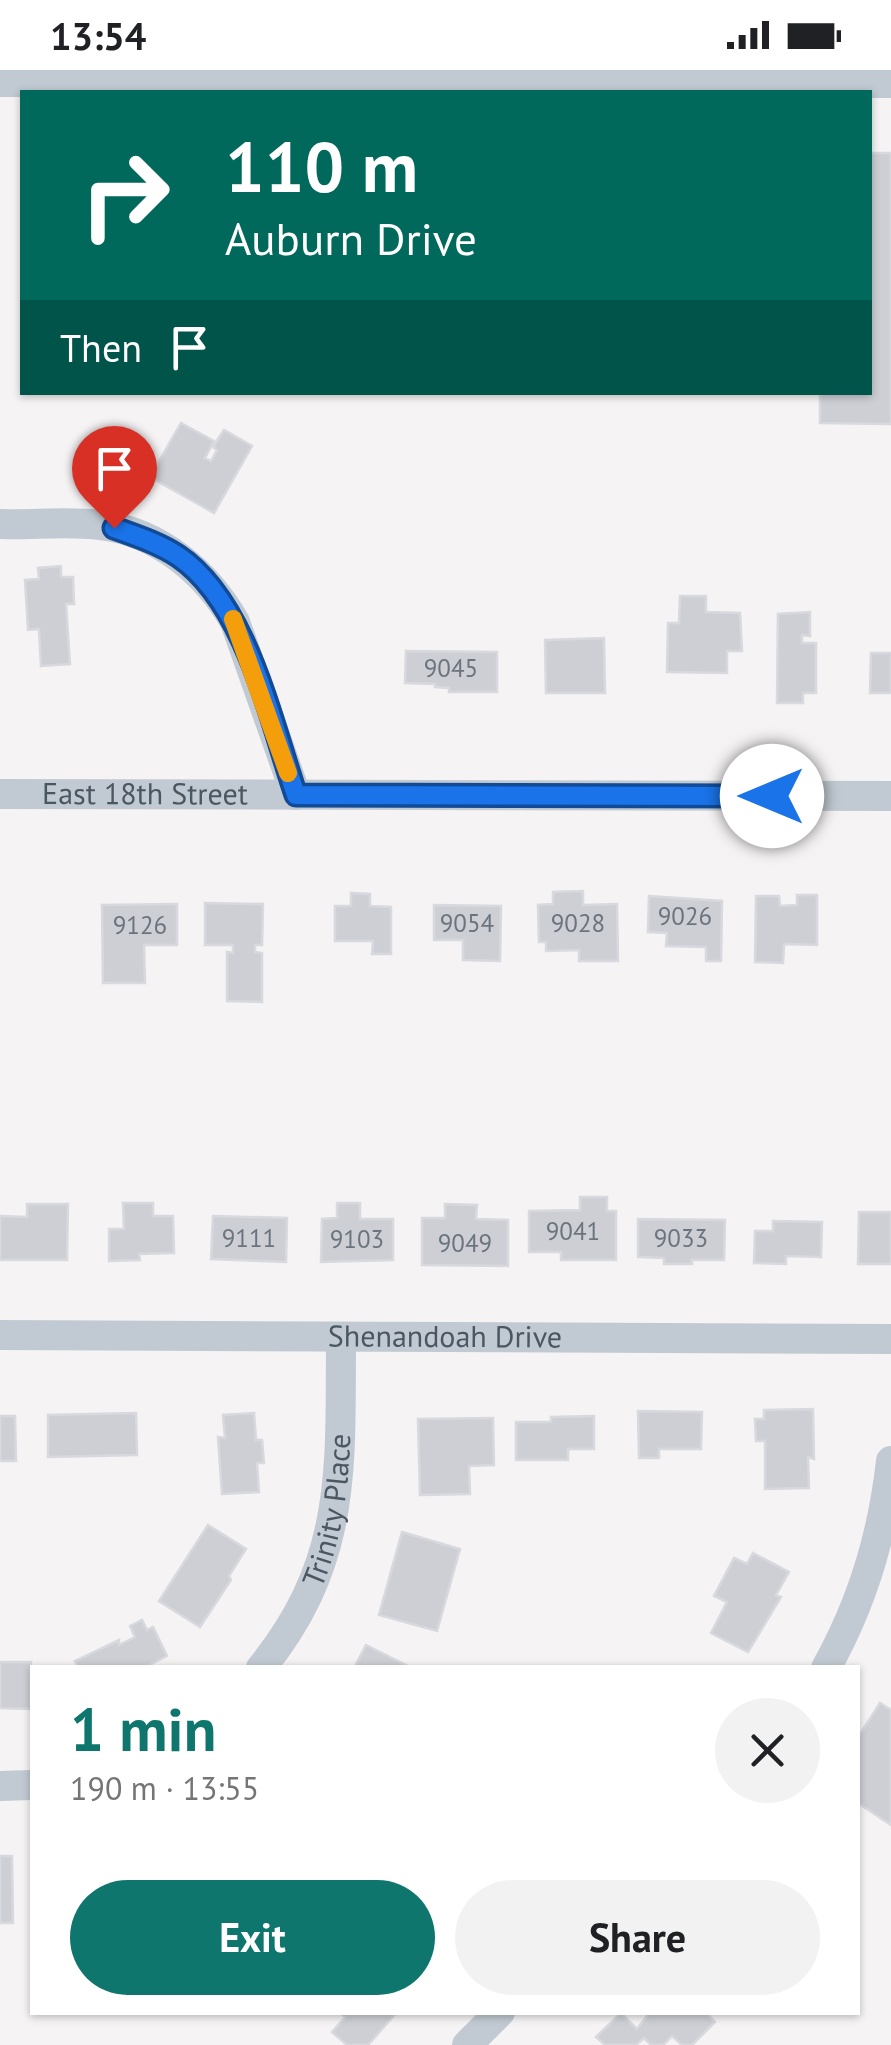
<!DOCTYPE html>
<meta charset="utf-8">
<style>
:root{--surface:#fff;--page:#f2f2f2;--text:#202124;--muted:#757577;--accent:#0f766e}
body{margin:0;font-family:"PT Sans",sans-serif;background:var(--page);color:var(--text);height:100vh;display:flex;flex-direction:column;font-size:38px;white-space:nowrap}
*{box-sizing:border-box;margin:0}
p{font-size:32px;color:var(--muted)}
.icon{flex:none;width:55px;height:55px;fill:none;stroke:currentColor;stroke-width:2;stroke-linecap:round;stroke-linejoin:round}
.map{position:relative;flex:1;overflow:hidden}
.side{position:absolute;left:30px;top:1595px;width:830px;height:350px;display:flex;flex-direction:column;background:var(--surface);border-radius:0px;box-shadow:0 2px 8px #0004}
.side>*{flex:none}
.top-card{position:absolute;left:20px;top:20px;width:852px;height:305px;border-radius:0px;box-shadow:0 2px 8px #0004;background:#00695c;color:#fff;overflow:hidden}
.pin{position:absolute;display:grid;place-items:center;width:85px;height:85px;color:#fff;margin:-102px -42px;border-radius:50% 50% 50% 0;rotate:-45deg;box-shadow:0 0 10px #0007}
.pin .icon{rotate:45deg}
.me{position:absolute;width:110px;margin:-55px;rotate:270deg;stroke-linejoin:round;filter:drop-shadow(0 0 8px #0008)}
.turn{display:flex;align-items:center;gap:35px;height:210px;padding:0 40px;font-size:45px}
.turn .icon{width:130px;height:130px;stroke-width:2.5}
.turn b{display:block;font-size:70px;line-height:85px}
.then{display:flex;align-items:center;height:95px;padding:0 40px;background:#0003;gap:20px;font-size:38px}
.round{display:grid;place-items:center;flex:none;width:105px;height:105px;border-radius:52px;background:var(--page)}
.headline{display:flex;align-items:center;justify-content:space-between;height:170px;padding:0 40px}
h1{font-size:60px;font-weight:800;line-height:75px;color:var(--accent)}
.button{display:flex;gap:20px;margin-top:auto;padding:20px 40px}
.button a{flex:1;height:115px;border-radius:60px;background:var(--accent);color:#fff;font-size:40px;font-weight:800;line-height:115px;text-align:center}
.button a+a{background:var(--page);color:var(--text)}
.status{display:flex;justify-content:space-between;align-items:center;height:70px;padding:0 50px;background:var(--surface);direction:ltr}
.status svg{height:28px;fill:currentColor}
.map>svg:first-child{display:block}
</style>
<div class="status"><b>13:54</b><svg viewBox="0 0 49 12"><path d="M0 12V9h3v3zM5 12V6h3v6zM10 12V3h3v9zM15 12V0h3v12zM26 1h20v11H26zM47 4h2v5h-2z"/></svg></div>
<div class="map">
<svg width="891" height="1975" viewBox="0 0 891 1975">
<rect width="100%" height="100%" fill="#f5f3f3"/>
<path fill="#cdcfd5" stroke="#d7d9de" stroke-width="2.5" d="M870,83h21v271l-71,-1v-31h50z
M181,353l33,18 -9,17 6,3 6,-11 -4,-3 11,-17 28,16 -38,67 -64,-36z
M61,496v11h12l1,27h-8l4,60 -29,2 -2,-37 -11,1 -3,-50 14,-1 -1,-11z
M680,526h26v16l34,1 2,38h-15v22l-60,-1 1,-49h11z
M810,542v24l-8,-1v8h14v50h-13v10h-26l1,-89z
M604,568l1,55h-59l-1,-53z
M406,581l91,1v40h-48v-4l-14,-1v-3l-30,-1z
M871,583h20v40h-21z
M583,821v14l34,-1 1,57h-39v-11l-33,1v-9h-7l-1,-37 15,-1v-12z
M351,823l19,1v12l21,1v47h-19l1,-13h-38v-35h16z
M797,825h20v50l-33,-1 -1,19 -28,-1 1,-66h23l1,10 17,-1z
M649,826l73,5 -1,60h-15v-14l-40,-1 1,-13 -19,-1z
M205,833l58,1 -1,41h-7v7l7,1v49l-35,-1v-49l6,1v-8h-28z
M177,834v41h-33l1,38h-42l-1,-78z
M434,835l67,1 -1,55 -37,-1v-20h-29z
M580,1127h27v14h9v49h-55v-8h-32v-41l51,-1z
M123,1133h30v13h20l1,37 -35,1 1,6 -31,1v-32h15z
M337,1133h23v16h33v41l-72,2 1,-43 15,-1z
M27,1134h41l-1,56h-67v-44l27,1z
M445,1134l32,1 -1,14 32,1v46l-86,-1v-47h23z
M859,1142h32v52h-33z
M213,1146l74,2 -1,44 -75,-3z
M638,1149l87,1 -1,40h-32v4h-28v-6l-26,-1z
M773,1151l49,1 -1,35 -35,-1v8l-32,-1 1,-32h18z
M813,1339l1,50 -6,-2 1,31 -44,1v-48h-9l-1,-22h9v-9z
M638,1341l64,1 -1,37h-42v9h-20z
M136,1343l1,42 -89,2v-42z
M254,1343l2,27h6l2,23h-7l2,29 -37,2 -4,-57 7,1 -2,-23z
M0,1346h15l1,45h-16z
M594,1346v33h-26v11h-52v-38h35v-5z
M493,1348l1,47 -25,1 1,28 -50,1 -2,-76z
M208,1455l38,24 -17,27 2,4 -31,47 -41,-26z
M402,1462l58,17 -23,82 -58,-16z
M753,1483l36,19 -13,23 5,2 -33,55 -37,-19 16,-31 -13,-6 20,-38 13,6z
M142,1550l5,10 6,-3 14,29 -24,12h-65l-3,-7 44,-21v5l16,-8 -5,-11z
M366,1575l42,21 -1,2h-53z
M0,1592h31v47l-31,-1z
M880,1633l11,7v115l-33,-22v-66z
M0,1786h12l1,67h-13z
M340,1942h57l-29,33h-21l-15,-13 13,-15z
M650,1942h55l10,10 -23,23h-10l-10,-9 -9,9h-12l-7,-7 -8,7h-31l-9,-8 25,-24 16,16z"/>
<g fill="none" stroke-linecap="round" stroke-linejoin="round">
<g stroke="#c1cad2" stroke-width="30">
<path d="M0,12l891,1"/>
<path d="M0,454c33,1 68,-3 101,1 58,7 106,48 134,97l61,173"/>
<path id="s1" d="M0,724l891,2"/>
<path id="s2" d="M0,1265l891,4"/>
<path id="s3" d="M261,1598c87,-107 79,-200 80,-329"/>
<path d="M826,1598c36,-64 57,-134 65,-207"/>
<path d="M0,1716l32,-1"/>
<path d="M467,1975l33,-33"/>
</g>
</g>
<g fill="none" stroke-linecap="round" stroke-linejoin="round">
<defs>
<path id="route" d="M114,458c22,8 44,15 64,28 68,46 92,163 118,239l476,1"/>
</defs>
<use href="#route" stroke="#114b97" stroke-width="25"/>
<use href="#route" stroke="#1a73e8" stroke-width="18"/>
<path stroke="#f59e0b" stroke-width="18" d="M233,549l55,154"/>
</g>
<g text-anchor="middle" stroke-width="9" stroke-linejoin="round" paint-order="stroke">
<g font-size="25" fill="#6b747e">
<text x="451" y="607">9045</text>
<text x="685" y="855">9026</text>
<text x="467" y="862">9054</text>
<text x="578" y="862">9028</text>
<text x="140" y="864">9126</text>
<text x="573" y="1170">9041</text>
<text x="249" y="1177">9111</text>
<text x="681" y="1177">9033</text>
<text x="357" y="1178">9103</text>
<text x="465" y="1182">9049</text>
</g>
<g font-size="30" fill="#4a5661" stroke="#fff">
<text dy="10" stroke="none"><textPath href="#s1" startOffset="145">East 18th Street</textPath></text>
<text dy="10" stroke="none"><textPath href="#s2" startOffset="445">Shenandoah Drive</textPath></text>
<text dy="10" stroke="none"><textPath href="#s3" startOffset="175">Trinity Place</textPath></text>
</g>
</g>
</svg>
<div class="pin" style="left:114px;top:458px;background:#d93025"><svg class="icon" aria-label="arrive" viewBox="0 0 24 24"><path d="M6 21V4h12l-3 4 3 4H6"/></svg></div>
<svg class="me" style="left:772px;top:726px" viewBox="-20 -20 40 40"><circle r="19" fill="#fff"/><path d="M0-13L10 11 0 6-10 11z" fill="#1a73e8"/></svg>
<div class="top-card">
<div class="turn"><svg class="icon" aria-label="right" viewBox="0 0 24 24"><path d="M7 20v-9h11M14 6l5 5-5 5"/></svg><div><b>110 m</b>Auburn Drive</div></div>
<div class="then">Then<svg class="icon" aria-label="arrive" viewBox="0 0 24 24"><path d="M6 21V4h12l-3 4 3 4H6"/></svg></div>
</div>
<section class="side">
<div class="headline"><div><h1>1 min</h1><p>190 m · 13:55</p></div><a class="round"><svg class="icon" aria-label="close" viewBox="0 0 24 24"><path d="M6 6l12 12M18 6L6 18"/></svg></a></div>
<div class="button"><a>Exit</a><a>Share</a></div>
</section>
</div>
